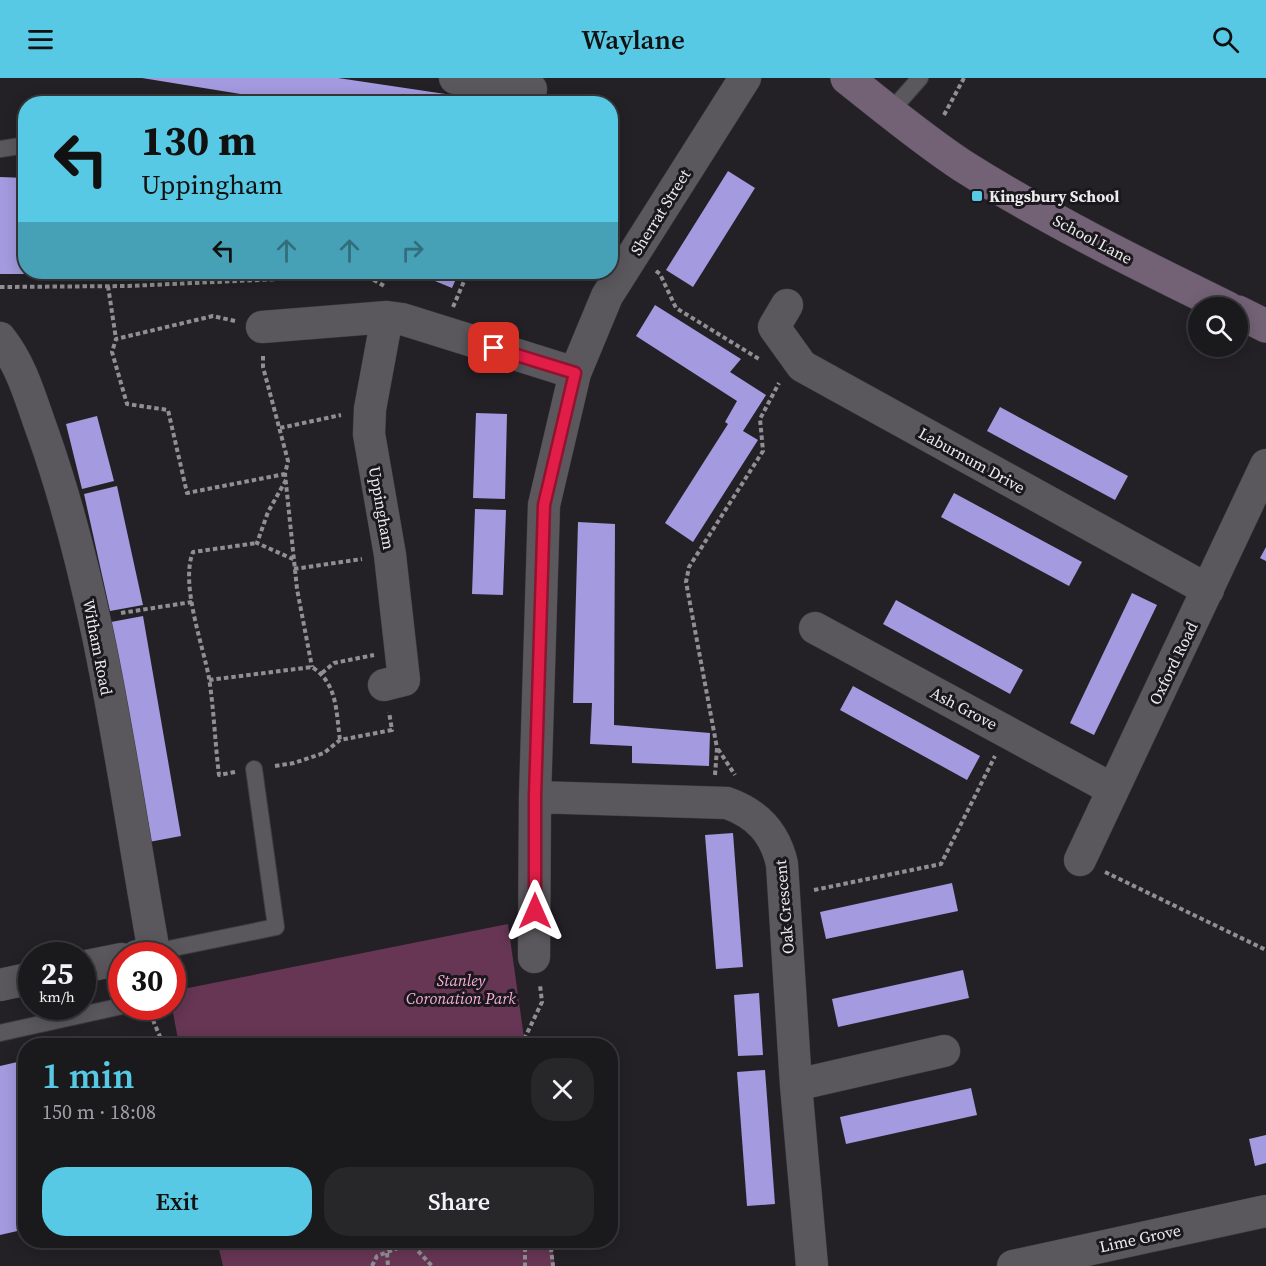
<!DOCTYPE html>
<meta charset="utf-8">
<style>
:root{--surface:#1a191c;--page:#272629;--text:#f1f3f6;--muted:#9fa0a3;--line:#38383b;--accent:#58c9e4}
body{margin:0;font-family:"Source Serif 4",serif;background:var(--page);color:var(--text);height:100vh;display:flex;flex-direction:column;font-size:22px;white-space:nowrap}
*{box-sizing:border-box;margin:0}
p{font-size:20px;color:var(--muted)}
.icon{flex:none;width:33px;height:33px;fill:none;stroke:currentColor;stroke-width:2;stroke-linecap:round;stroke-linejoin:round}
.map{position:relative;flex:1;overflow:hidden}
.side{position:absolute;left:18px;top:960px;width:600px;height:210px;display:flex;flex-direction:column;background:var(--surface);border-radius:24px;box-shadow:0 3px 15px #0003,0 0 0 2px var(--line)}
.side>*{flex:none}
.top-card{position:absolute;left:18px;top:18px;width:600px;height:183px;border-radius:24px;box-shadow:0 3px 15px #0003,0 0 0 2px var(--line);background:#58c9e4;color:#111;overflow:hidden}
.buttons{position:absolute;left:1188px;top:219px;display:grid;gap:12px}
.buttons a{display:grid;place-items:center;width:60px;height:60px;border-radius:50%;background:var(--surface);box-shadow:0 3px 15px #0003,0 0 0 2px var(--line);font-size:30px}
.speed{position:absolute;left:18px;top:864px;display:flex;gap:12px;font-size:30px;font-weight:700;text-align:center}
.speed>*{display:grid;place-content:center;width:78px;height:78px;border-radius:50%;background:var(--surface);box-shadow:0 3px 15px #0003,0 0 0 2px var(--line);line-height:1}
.speed small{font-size:15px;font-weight:400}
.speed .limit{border:9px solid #d22;background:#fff;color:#111}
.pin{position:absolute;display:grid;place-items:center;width:51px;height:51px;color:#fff;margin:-26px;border-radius:12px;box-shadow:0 3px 9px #0006}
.me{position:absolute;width:66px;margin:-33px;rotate:0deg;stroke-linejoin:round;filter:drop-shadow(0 0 4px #0008)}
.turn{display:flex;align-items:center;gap:21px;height:126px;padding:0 24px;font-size:27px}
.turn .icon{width:78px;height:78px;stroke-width:2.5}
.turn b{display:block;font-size:42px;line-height:51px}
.lanes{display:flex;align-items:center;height:57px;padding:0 24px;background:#0003;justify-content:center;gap:30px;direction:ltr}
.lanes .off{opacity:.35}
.round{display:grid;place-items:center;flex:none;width:63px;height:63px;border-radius:24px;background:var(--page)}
.summary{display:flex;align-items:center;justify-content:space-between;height:102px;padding:0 24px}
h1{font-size:36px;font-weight:600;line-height:45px;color:var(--accent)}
.cta{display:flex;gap:12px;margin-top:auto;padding:12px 24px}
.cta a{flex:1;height:69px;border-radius:24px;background:var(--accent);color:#111;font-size:24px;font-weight:600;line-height:69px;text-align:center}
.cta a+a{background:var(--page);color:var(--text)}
header{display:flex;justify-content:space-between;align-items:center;height:78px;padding:0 24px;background:var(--accent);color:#111;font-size:27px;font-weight:600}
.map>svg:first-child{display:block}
</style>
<header><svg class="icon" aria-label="menu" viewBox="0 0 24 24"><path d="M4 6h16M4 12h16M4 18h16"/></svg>Waylane<svg class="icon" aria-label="search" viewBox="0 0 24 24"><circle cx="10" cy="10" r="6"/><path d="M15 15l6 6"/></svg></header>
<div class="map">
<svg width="1266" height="1188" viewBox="0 0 1266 1188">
<rect width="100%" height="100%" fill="#232126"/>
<path fill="#673654" d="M508,846l17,121h-346l-7,-38 1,-16z
M217,1163h334l4,25h-332z"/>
<path fill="#a39adf" d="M142,0h196l161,24 -196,2z
M728,93l27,17 -62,99 -27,-17z
M0,99l26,1v94h72v2h-98z
M413,194h46l-7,16z
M655,227l86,54 -11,13 36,23 -23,36 15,9 -65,102 -28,-19 63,-99 -3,-2 12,-21 -101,-65z
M1000,329l128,69 -13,24 -128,-69z
M476,335l31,1 -2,85 -32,-1z
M97,338l17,65 -32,8 -16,-65z
M117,408l26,119 -33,6 -26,-117z
M954,415l128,69 -13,24 -128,-69z
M475,431l31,1 -3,85 -31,-1z
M578,444l37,2 -1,201 96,8 -1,33 -77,-3v-17l-42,-2 2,-41h-19z
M1266,469v14l-6,-3z
M1132,515l25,12 -63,130 -24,-12z
M896,522l127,70 -13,24 -127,-70z
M143,538l38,220 -32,6 -38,-220z
M853,608l127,70 -13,24 -127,-70z
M733,755l10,134 -27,2 -11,-134z
M952,805l6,28 -132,28 -6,-27z
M963,892l6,28 -131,29 -6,-28z
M759,915l4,62 -25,1 -4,-61z
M26,982v169l-26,6v-169z
M765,992l10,134 -28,2 -10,-134z
M971,1010l6,27 -131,29 -6,-27z
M1266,1057v28l-11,3 -6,-27z"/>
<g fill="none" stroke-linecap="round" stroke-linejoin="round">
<defs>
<path id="lane" d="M890,34l30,-34
M0,71l26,-4
M154,874l122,-25 -22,-158
M0,955l122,-27"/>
<path id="street" d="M455,0l76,11
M787,227l-13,22 28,39 406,224
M262,249l125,-10 15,2 173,54
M0,260c23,29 31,63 44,98 58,166 79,344 110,516l-17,4
M815,550l297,161
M384,607l20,-5 -14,-125 -21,-121 1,-25 17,-92
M535,719l192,6c31,11 48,30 55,61l14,221 16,181
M1080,782l186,-395
M534,879l1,-160 9,-292 31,-132 32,-77 138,-218
M82,889l40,-8
M0,907l32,-7
M796,1007l148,-34
M1013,1188l253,-55"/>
<path id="secondary" d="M847,0c38,30 75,61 116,88 84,53 175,98 265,142
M1238,234l28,14"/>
</defs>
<use href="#lane" stroke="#3e3c40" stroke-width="18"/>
<use href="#street" stroke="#3e3c40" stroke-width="33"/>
<use href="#secondary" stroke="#3e3c40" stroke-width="34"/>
<path stroke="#918f93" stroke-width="4" stroke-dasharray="4.5 3" stroke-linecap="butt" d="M944,37l20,-37
M656,193l4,3 16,34 83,51
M108,208l8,53
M0,209l129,-1 236,-11 21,12
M453,229l15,-35
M235,243l-22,-5 -97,23 -4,13 15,52 41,6 19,83 98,-19
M263,278v11l25,94 -3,13 12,115 15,78
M280,350l61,-13
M286,402l-18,32 -11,31 38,17
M294,491l68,-10
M121,535l71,-11
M322,595l12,-10 40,-8
M209,602l103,-13c26,17 24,45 28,73
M718,671l17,26
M275,688l19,-3 30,-10 16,-13 52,-10 -3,-18
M235,694l-16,3c-4,-32 -5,-65 -10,-97 -6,-33 -29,-94 -16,-126l64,-9
M715,697l2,-27 -31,-166 3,-15 74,-116 -3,-32 19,-36
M1105,794l161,78
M814,812l127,-26 54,-108
M147,928l14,33 8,7
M521,968l21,-44 -2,-17
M408,1162l24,26
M525,1162v26
M550,1162l3,26
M387,1175l1,13
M372,1188l5,-10 42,-16"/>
<use href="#lane" stroke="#5b585d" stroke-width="16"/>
<use href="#street" stroke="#5b585d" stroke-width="32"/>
<use href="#secondary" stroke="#736175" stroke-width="33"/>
</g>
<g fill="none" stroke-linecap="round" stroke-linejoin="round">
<defs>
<path id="route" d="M494,270l81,25 -31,132 -9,292v114"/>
</defs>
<use href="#route" stroke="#92132f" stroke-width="15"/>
<use href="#route" stroke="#e11d48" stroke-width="10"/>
</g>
<rect fill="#58c9e4" stroke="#1a181c" stroke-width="2" x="971" y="112" width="12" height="12" rx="3"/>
<g text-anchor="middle" stroke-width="6" stroke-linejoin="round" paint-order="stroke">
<g font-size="16" font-weight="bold" fill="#eceaed" stroke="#1a181c" text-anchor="start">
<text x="989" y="124">Kingsbury School</text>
</g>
<g font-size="16" fill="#eceaed" stroke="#1a181c">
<text transform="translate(660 134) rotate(-58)" y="6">Sherrat Street</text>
<text transform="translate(1093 161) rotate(28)" y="6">School Lane</text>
<text transform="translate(972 382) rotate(29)" y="6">Laburnum Drive</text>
<text transform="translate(382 430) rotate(80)" y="6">Uppingham</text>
<text transform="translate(98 569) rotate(79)" y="6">Witham Road</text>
<text transform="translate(1173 585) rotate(-64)" y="6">Oxford Road</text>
<text transform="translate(964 630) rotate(28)" y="6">Ash Grove</text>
<text transform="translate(784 829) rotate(-95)" y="6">Oak Crescent</text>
<text transform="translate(1140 1160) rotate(-12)" y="6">Lime Grove</text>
</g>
<g font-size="16" font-style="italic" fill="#f8acd8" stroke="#1a181c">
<text x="461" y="908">Stanley<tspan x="461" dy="18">Coronation Park</tspan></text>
</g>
</g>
</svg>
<div class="buttons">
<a><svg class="icon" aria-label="search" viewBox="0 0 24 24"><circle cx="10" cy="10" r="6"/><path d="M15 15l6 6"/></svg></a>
</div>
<div class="speed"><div>25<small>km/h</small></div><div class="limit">30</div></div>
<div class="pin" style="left:494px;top:270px;background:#d93025"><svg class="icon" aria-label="arrive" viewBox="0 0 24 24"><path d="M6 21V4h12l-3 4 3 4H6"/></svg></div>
<svg class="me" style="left:535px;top:833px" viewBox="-20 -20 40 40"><path d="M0-17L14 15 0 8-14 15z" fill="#e11d48" stroke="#fff" stroke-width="4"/></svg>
<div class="top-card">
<div class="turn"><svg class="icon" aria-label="left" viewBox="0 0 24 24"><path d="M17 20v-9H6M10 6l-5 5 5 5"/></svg><div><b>130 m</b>Uppingham</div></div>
<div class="lanes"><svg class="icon" aria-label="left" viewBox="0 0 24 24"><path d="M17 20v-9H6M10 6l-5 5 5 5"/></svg><svg class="icon off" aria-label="ahead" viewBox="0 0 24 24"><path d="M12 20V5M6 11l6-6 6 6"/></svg><svg class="icon off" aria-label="ahead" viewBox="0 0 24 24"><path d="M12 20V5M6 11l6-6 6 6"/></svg><svg class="icon off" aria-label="right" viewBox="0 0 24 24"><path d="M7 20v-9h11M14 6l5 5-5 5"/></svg></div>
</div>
<section class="side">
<div class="summary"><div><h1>1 min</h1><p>150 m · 18:08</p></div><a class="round"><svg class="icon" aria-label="close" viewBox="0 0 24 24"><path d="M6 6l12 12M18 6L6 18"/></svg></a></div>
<div class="cta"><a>Exit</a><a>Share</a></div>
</section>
</div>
